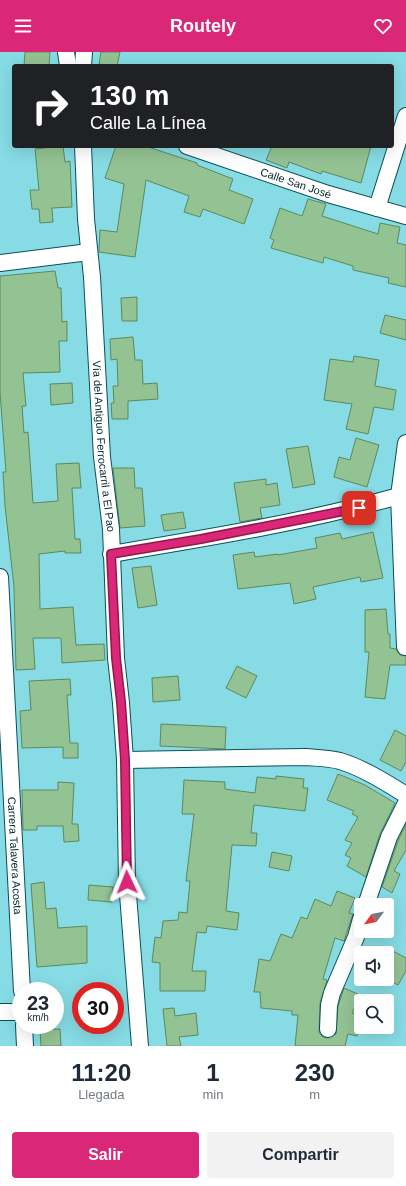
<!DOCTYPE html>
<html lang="es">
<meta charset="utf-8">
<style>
:root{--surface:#fff;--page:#f2f2f3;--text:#1f2937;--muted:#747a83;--accent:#db2777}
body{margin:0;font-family:Helvetica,sans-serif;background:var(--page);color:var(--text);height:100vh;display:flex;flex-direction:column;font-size:15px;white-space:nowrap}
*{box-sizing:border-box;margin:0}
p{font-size:13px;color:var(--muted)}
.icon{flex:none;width:22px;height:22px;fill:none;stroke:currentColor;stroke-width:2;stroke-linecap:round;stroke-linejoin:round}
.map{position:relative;height:994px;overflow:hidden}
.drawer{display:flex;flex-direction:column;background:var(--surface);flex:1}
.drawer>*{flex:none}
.top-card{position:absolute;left:12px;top:12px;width:382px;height:84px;border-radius:4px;box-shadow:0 4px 16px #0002;background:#202124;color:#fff;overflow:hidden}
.needle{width:26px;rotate:238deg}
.tools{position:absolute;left:354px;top:846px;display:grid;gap:8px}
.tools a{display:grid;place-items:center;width:40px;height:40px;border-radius:4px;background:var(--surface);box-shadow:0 4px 16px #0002;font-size:20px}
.speed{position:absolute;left:12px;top:930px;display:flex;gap:8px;font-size:20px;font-weight:700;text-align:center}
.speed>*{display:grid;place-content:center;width:52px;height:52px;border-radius:50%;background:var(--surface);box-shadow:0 4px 16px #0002;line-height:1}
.speed small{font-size:10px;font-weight:400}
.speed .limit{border:6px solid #d22;background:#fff;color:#111}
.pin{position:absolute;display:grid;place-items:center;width:34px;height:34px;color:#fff;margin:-17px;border-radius:8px;box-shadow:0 2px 6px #0006}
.me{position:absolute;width:44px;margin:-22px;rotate:358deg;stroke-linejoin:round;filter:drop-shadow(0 0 3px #0008)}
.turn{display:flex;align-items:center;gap:14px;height:84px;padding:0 12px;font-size:18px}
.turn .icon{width:52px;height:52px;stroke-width:2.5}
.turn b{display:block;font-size:28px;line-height:34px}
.eta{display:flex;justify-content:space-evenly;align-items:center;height:68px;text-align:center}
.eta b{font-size:24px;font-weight:800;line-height:28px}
.action{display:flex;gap:8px;margin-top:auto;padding:8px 12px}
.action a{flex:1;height:46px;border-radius:4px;background:var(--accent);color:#fff;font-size:16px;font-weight:800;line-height:46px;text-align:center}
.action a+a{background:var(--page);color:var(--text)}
header{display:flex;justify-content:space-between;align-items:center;height:52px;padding:0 12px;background:var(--accent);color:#fff;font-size:18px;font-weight:800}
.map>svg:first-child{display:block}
</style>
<header><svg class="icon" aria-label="menu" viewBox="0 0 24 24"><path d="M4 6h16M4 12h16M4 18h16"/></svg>Routely<svg class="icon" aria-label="heart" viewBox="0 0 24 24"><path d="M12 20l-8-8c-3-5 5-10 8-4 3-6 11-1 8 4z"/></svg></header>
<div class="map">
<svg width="406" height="994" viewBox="0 0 406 994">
<rect width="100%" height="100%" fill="#86dbe4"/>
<path fill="#93c293" stroke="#5c895d" d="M25,0h25l-1,14h-25z
M101,0h19l-3,14 -18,-2z
M63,94l2,16 5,-1 2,46 -20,1 1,14 -13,1 -1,-14h-7l-2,-19h9l-4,-41z
M116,94h29l52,17v2l36,14 -4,11 24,9 -9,25 -41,-15 -3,8 -16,-5 5,-16 -43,-16 -11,77 -36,-5 1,-22 17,2 7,-48 -19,-6z
M272,94h99l-10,37 -39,-12 -1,3 -32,-12 -2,6 -21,-8z
M308,147l18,5 -4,12 56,18 2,-11 20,4 -3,16 9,2v42l-18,-4 1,-5 -36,-8v-4l-29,-9 -1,6 -52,-15 3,-8 -4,-2 10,-30 22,8z
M55,219l3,17h3l1,34 5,-1v20h-8l1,31 -37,1 3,33h-4l2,27 4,-1 5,71 25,-2 -2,-37 23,-1 2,25h-9l3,51h5l1,14h-16v-2l-26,3 1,55 33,-2 3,38 28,-1 1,16 -43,3 -1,-25h-28l2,31 -19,1 -2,-83 -9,-81 -2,-34h3l-6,-80v-116z
M137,245v24h-15l-1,-23z
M385,263l21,5v20l-26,-7z
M133,285l2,23h7l1,24 14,-1 1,16 -30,2v18h-16l-1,-16h3l-1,-17h5l-1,-27 -6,1 -1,-21z
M354,304l25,4 -4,26 21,4 -3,20 -19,-3 -6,27 -22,-5 6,-25 -28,-4 6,-41 23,3z
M72,331l1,20 -22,2 -1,-21z
M356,386l23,7 -12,42 -33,-10 5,-20 11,3z
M308,394l7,38 -22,4 -7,-39z
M113,416h21l1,20h7l3,38 -25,2z
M266,427v6l11,-2 3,22 -20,3 2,10 -22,4 -6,-39z
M183,460l3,16 -22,3 -3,-16z
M373,480l10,46 -22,4 -1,-5 -47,10 3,12 -22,5 -4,-21 -52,6 -5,-34 21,-3 1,5 23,-3v1l39,-7 -2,-10 25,-5 2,6z
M151,514l6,39 -19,3 -6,-40z
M386,557l2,25h2v14l6,1 4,6 6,1v9h-16l-5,34 -20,-2 4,-45h-4v-42z
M237,614l20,10 -11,22 -20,-10z
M178,624l2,24 -27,2 -1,-24z
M70,627l1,16h-4l3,48h8v15h-15v-11l-41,1 -2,-37 11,-1 -2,-29z
M161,672l65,3 -1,22 -65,-3z
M395,678l11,6v26l-5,9 -21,-11z
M338,722l27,11 30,18 -15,31 -14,43 -19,-11 4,-8 -6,-3 7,-12 -7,-3 13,-23 -6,-3 2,-3 -27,-11z
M276,724l28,3 -1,9h5l-3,23 -51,-6 -3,28h6l-1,13 -24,-1 -6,66 13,2 -2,17 -30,-4 -1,7 -9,-1 -5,39h14l-1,20h-45v-28l-8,-1 3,-25 6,1 2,-17 15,-1 1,-8 8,1 3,-32h-4l8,-67h-12l2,-34 41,2v7l30,4 2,-16 19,2z
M58,730l16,1 -2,41h6l1,17 -15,1 -1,-16h-26v4h-14l-1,-40h36z
M406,772v26l-12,21 6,3 -8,19 -10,-6 16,-46z
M272,800l20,4 -3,15 -20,-4z
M44,830l2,27 10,-1 2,20 29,-2v37l-50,4 -6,-83z
M89,833l24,2 -1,15 -24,-2z
M337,839l18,7 -6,15 4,1 -9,27 -9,-3 -12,41 4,1 -7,23 -1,30 4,4 5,1 8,-4 2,-28 6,-18 16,7 -8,18 9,2v6l-4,15 -9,-2 -3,12h-50l3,-31h-6v-4l-31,-3 -1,-16h-6l5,-33 11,2 11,-27 11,4 9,-21 6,2 8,-20 16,7z
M391,898l15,8v13l-8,14 -11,-6v-22z
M174,956l1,8 21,-3 2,22 -19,2 2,9h-14l-4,-37z
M60,977l1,17h-20l-1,-16z"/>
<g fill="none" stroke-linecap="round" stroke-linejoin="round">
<defs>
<g id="street">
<path d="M66,0l2,14"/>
<path d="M83,14l1,-14"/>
<path id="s1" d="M83,94l3,73 6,58 10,180 9,72 5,129 5,45 4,57 2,122 13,164"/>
<path id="s2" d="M187,94l141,48 78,22"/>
<path d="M377,156l29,-92"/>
<path d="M0,211l89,-11"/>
<path d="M399,444l6,151"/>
<path d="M111,502c96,-16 194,-32 288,-58l7,-53"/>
<path id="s3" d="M0,525l22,414"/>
<path d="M125,708l181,-3c11,1 23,1 34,4 23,7 45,21 66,34"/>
<path d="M366,853l23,-68 17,-34"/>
<path d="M0,960h21"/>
<path d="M24,973l1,21"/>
<path d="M328,977l1,-24 3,-12 24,-56 5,-18"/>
</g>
</defs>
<use href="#street" stroke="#065259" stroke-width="18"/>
<use href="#street" stroke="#fff" stroke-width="16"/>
</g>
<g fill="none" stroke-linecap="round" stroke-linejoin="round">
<defs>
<path id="route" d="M127,830l-2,-122 -4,-58 -5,-44 -5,-104 90,-15 158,-31"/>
</defs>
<use href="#route" stroke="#8e194d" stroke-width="10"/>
<use href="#route" stroke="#db2777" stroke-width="7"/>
</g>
<g text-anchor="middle" stroke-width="3.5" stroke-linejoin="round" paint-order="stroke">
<g font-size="11" fill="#002529" stroke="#86dbe4">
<text dy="4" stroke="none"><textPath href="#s2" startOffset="115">Calle San José</textPath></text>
<text dy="4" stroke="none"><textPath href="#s1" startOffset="301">Vía del Antiguo Ferrocarril a El Pao</textPath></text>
<text dy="4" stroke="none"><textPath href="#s3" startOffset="279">Carrera Talavera Acosta</textPath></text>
</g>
</g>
</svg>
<div class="tools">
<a><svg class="needle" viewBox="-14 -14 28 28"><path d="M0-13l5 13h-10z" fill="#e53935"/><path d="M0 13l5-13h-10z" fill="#747a83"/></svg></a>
<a><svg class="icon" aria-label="sound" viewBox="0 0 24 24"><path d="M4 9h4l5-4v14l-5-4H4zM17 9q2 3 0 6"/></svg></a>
<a><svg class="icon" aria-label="search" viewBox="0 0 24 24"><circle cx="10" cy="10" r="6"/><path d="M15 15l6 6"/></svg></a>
</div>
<div class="speed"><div>23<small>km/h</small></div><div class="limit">30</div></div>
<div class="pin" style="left:359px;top:456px;background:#d93025"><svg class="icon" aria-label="arrive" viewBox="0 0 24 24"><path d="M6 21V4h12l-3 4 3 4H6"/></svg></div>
<svg class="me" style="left:127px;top:830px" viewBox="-20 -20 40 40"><path d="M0-17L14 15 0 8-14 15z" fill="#db2777" stroke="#fff" stroke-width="4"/></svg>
<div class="top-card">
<div class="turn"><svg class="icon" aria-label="right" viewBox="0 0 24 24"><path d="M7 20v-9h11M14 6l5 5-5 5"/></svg><div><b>130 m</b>Calle La Línea</div></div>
</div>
</div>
<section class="drawer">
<div class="eta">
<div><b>11:20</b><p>Llegada</p></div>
<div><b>1</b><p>min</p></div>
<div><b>230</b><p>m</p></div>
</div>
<div class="action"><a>Salir</a><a>Compartir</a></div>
</section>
